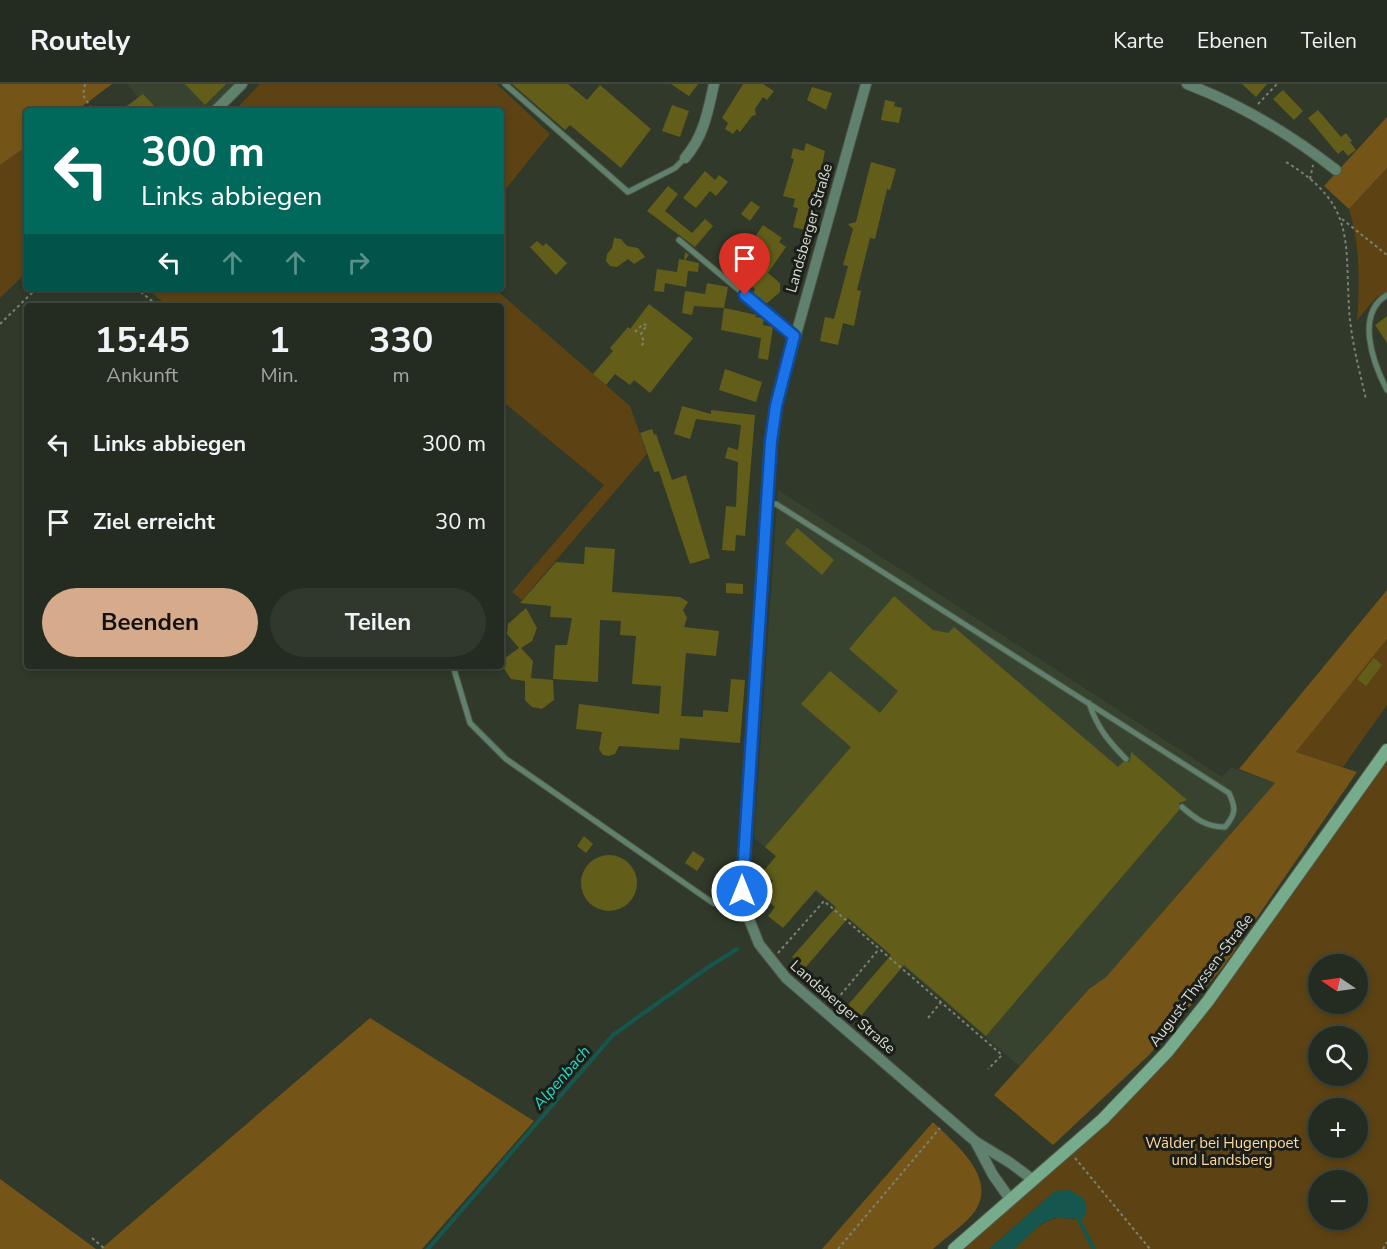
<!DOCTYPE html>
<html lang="de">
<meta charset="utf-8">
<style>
:root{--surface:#242b20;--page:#30372d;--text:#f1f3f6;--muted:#a3a7a5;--line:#41473e;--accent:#d6ab8b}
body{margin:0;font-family:"Nunito Sans",sans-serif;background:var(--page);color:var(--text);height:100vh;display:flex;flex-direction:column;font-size:22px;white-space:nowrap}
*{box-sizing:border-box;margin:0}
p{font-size:20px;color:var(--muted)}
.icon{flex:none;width:33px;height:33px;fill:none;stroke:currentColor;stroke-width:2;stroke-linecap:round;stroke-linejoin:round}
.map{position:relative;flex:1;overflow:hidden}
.sheet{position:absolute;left:24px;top:219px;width:480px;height:366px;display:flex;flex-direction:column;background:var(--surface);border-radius:6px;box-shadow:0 3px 9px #0003,0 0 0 2px var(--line)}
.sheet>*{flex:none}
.top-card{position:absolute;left:24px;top:24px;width:480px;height:183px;border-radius:6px;box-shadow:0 3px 9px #0003,0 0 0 2px var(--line);background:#00695c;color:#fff;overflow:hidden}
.needle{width:39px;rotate:283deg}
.fabs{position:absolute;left:1308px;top:870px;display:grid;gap:12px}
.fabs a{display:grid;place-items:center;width:60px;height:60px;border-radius:50%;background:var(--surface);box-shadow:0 3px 9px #0003,0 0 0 2px var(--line);font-size:30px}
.pin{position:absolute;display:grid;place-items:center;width:51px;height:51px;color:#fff;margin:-62px -26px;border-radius:50% 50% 50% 0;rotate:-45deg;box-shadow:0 0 6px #0007}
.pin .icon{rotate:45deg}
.me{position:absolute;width:66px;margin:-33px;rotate:0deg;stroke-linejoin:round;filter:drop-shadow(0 0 4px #0008)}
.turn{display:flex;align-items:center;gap:21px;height:126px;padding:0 18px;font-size:27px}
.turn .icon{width:78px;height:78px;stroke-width:2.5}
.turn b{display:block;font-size:42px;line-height:51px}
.lanes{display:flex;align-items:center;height:57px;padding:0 18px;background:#0003;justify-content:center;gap:30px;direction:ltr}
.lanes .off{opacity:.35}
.eta{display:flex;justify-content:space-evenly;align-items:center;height:102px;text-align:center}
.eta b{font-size:36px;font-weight:700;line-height:42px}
.cta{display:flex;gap:12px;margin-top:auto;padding:12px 18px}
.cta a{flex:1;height:69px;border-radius:36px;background:var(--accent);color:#111;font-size:24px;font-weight:700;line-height:69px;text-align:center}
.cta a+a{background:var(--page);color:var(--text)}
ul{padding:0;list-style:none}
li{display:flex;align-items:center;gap:18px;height:78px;padding:0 18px}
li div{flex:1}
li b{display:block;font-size:22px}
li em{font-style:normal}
header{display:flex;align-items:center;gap:36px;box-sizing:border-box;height:84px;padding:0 30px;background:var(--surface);border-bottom:2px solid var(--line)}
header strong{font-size:28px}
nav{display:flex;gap:33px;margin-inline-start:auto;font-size:21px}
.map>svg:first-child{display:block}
</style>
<header>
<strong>Routely</strong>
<nav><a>Karte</a><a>Ebenen</a><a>Teilen</a></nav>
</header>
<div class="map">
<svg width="1387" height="1165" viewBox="0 0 1387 1165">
<rect width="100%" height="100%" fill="#30392a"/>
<path fill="#37432e" d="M128,0h107l-27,27h-61z
M778,406l444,287 9,-10 44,16 -169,194 -17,12 -70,77 -265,-228z"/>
<path fill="#5d4313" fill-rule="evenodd" d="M260,0h237l53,50 -49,61v-84h-267z
M27,62v126l-27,26v-133z
M1387,84v124l-11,6 -19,22c3,-36 3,-76 -8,-111z
M146,204h348l136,118 17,48 -125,146 -10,-8 92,-107 -103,-85v-94h-333z
M1387,555v66l-44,62 -47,-15z
M1387,677v488h-373c18,-17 34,-38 61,-29l-20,-29 -66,58h-30l117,-105 132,-137zM1318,880h40v40h-40zM1318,952h40v40h-40zM1318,1024h40v40h-40zM1318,1096h40v40h-40z"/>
<path fill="#755517" d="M0,0h112l-36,27h-49v35l-27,19z
M1387,33v51l-38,41 -25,-23z
M1387,506v49l-91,113 61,20 -134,195 -74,88 -96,90 -59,-50 95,-106 17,-12 169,-194 -36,-14z
M370,934l164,103 -112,128h-321z
M933,1038c21,21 65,55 42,89 -10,14 -29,26 -42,38h-111z
M0,1095l96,70h-96z"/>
<path fill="#15574f" d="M1070,1106l14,9 3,11 -4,9 -29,-1 -13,6 -27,25h-25l66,-58z"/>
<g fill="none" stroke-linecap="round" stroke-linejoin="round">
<path stroke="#15574f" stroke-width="4" d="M1079,1136l15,29
M428,1165l185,-214 94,-67 30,-19"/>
</g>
<path fill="#625e1a" d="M185,0h41l-21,21z
M512,0h56l19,16 13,-15 51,44 -30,39 -51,-43 -5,5z
M671,0h27l-9,12z
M743,0h20l11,7 -7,9 -4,-3 -8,12 1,6 -4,1 -12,16 -3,-3 -4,5 -8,-5 3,-6 -6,-5z
M1242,0h25l-11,13z
M812,3l20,6 -6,17 -19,-10z
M1283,6l20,21 -9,9 -21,-21z
M143,10l16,17h-39z
M885,16l10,2 -1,4 8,2 -3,15 -18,-3z
M672,21l17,6 -9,26 -18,-6z
M1318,26l23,27 5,-4 6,8 -2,1 6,8 -8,6 -5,-6 -5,4 -30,-36z
M806,59l19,8 -17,80 -15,-4 5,-19 -5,-1 2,-8 -12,-3 11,-37 -3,-1 2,-10 11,3z
M871,78l25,7 -6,21 -3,-1 -12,50 -5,-1 -13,52 4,1 -7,35 -11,-3 -5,22 -18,-4 5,-24 9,2 14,-53 -5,-1 10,-36 -5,-5 8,-2z
M705,87l10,9 4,-5 9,7 -12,14 -6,-5 -14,17 -13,-10z
M668,102l10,8 -13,17 27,22 13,-14 8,7 -18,21 -48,-36z
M751,117l9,6 -10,14 -9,-7z
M763,141l19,13 -3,4 7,5 -18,26 12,10v9l-14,12 -13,-11 2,-4 -4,-3 13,-16 3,-13 -14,-9 6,-8 -4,-3z
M614,154l7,1 6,7 11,2 7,9 -11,7 -6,-5 -11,8 -7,-1 -4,-5 1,-7 5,-6z
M537,157l6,5 3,-3 21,20 -11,12 -26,-28z
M685,168l4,3 -4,5 14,3 -1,9 -10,-1 -2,16 -21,-4 -1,9 -10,-1 3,-22 20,3 2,-13 5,1z
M730,179l13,11 -6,8 -13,-11z
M707,199l21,4 -4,21 -30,-2 -2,9 -10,-2 3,-22 20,3z
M649,220l44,34 -43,55 -16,-13 -4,5 -15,-11 -9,11 -13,-11 20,-23 -3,-3 18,-21 2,2z
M724,224l33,7 -2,2 9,1 -1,7 10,2 -5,33 -10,-2 3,-20 -40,-8z
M1387,232v27l-12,-18z
M725,285l37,13 -6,20 -37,-12z
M682,322l29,8v-4l44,5 -10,121 -9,-1 -1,16 -13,-1 4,-44 10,1 2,-45 -13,-4 3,-11 10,3 3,-25 -45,-6 -6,20 -16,-5z
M652,345l2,6 2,-1 16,46 14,-5 24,83 -20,6 -31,-93 -5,1 -14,-39z
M797,444l37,32 -12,15 -37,-32z
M585,463l30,2 -3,43 68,5 8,5 -5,8 4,8 -3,9 35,4 -3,25 -30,-3 -5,63 22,1v-7l25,2 3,-33 14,1 -5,63 -60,-5 -1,12 -60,-4 -4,8 -6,2 -6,-1 -4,-6 3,-17 -26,-3 3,-25 80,10 2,-28 -29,-2 4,-48 -16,-1 1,-14 -21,-1 -2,62 -45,-3 2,-34h12l5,-27 -22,-1 1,-11 -31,-3 36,-41 28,2z
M726,499l17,1v10l-17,-1z
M894,512l39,34 15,3 6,-6 164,140 5,-5h7l1,-10 56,48 -8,3v7l-193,226 -82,-71 -43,51 -13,-11 43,-50 -43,-37 -43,50 -13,-11 44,-50 -20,-17 -33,38 -15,-12 7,-9 -14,-12 12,-14 -10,-9 13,-16 -11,-9 86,-100 -50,-43 29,-33 50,42 18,-22 -49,-42z
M526,524l11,20 -5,13 -11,7 12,13 -2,17 22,2 1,20 -12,9 -10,-2 -7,-7v-19l-14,-2 -8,-12 2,-9 14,-10 -12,-14 1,-10z
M1374,574l8,7 -16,21 -9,-7z
M584,752l9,8 -7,9 -9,-7z
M693,767l12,8 -8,12 -12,-8z
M581 799a28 28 0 1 1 56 0a28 28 0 1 1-56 0Z"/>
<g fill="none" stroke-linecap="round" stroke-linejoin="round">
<defs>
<path id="lane" d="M505,0l123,108 47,-24 10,-10
M679,156l115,96
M1387,211c-32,19 -14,68 0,95
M766,419l10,1 453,289c7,15 7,21 -4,34 -19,0 -29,-8 -43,-20
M453,582l17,57 36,36 207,144 34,6
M1089,619c8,24 19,38 37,56"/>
<path id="street" d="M866,0l-90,322 -10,97 -24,388 7,28 10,25 27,34 190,164 33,20 23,17
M1187,0c55,21 103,50 149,86
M215,27l27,-27
M685,74c19,-22 23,-47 29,-74
M976,1059l17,32 17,24"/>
<path id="secondary" d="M954,1165l149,-130 65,-68 40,-50 179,-251"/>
</defs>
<use href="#lane" stroke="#4e5648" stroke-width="7"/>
<use href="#street" stroke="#4e5648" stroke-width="12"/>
<use href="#secondary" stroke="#4e5648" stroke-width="14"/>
<path stroke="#7a8175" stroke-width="2" stroke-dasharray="3 3" stroke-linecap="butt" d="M85,0l-2,11 10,16
M1258,20l19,-20
M1286,78c69,42 59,77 63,146 2,32 10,61 17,91
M1310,95l3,-14
M1342,135l45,36
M136,204l22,18
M0,240l37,-36
M635,248l8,-8 4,1 -6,9 3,8 -3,5
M778,869l46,-52 178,154 -14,14
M833,920l46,-55
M928,934l13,-16
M1075,1074l75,91
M92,1154l13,11
M838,1165l102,-121
M1383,1165l4,-7"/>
<use href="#lane" stroke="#60816d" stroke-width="5"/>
<use href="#street" stroke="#60816d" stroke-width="10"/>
<use href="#secondary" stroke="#76ac8b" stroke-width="12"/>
</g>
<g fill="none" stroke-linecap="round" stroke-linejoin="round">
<defs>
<path id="route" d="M742,807l29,-450 5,-35 18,-70 -49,-41"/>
</defs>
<use href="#route" stroke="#114b97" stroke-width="15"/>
<use href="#route" stroke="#1a73e8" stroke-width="10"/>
</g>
<g text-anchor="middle" stroke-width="6" stroke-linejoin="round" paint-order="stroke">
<g font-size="15" fill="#d6dcd2" stroke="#1b1e18">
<text transform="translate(809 144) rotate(-74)" y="5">Landsberger Straße</text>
<text transform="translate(1201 896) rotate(-53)" y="5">August-Thyssen-Straße</text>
<text transform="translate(843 923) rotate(41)" y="5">Landsberger Straße</text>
</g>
<g font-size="15" fill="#fedaa0" stroke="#1b1e18">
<text x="1222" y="1064">Wälder bei Hugenpoet<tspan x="1222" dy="17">und Landsberg</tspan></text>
</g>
<g font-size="16" font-style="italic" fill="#23ddc9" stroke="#1b1e18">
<text transform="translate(561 993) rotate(-49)" y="6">Alpenbach</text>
</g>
</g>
</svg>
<div class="fabs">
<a><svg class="needle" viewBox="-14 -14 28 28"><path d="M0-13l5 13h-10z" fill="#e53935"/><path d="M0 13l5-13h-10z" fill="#a3a7a5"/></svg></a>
<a><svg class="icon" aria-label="search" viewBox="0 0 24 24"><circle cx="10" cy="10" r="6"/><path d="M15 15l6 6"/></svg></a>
<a>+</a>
<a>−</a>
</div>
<div class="pin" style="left:745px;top:211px;background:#d93025"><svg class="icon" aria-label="arrive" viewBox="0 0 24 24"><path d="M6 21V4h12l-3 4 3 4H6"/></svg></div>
<svg class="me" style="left:742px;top:807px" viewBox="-20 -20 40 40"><circle r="17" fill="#1a73e8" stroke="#fff" stroke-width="3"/><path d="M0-11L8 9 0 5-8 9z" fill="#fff"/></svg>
<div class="top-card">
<div class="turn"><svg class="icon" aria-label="left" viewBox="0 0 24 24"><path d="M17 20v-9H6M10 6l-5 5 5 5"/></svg><div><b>300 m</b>Links abbiegen</div></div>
<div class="lanes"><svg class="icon" aria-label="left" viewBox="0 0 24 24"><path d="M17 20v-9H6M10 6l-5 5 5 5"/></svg><svg class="icon off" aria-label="ahead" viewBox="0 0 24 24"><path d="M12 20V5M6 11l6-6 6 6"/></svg><svg class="icon off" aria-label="ahead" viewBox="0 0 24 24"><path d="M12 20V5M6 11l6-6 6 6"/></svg><svg class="icon off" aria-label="right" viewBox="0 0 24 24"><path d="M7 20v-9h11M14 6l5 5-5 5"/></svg></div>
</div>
<section class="sheet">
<div class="eta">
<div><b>15:45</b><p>Ankunft</p></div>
<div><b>1</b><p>Min.</p></div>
<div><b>330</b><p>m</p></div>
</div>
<ul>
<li><svg class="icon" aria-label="left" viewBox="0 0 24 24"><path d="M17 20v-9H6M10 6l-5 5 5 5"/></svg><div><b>Links abbiegen</b></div><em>300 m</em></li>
<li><svg class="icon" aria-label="arrive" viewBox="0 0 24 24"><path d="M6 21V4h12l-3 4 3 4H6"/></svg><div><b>Ziel erreicht</b></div><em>30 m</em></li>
</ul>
<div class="cta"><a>Beenden</a><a>Teilen</a></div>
</section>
</div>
